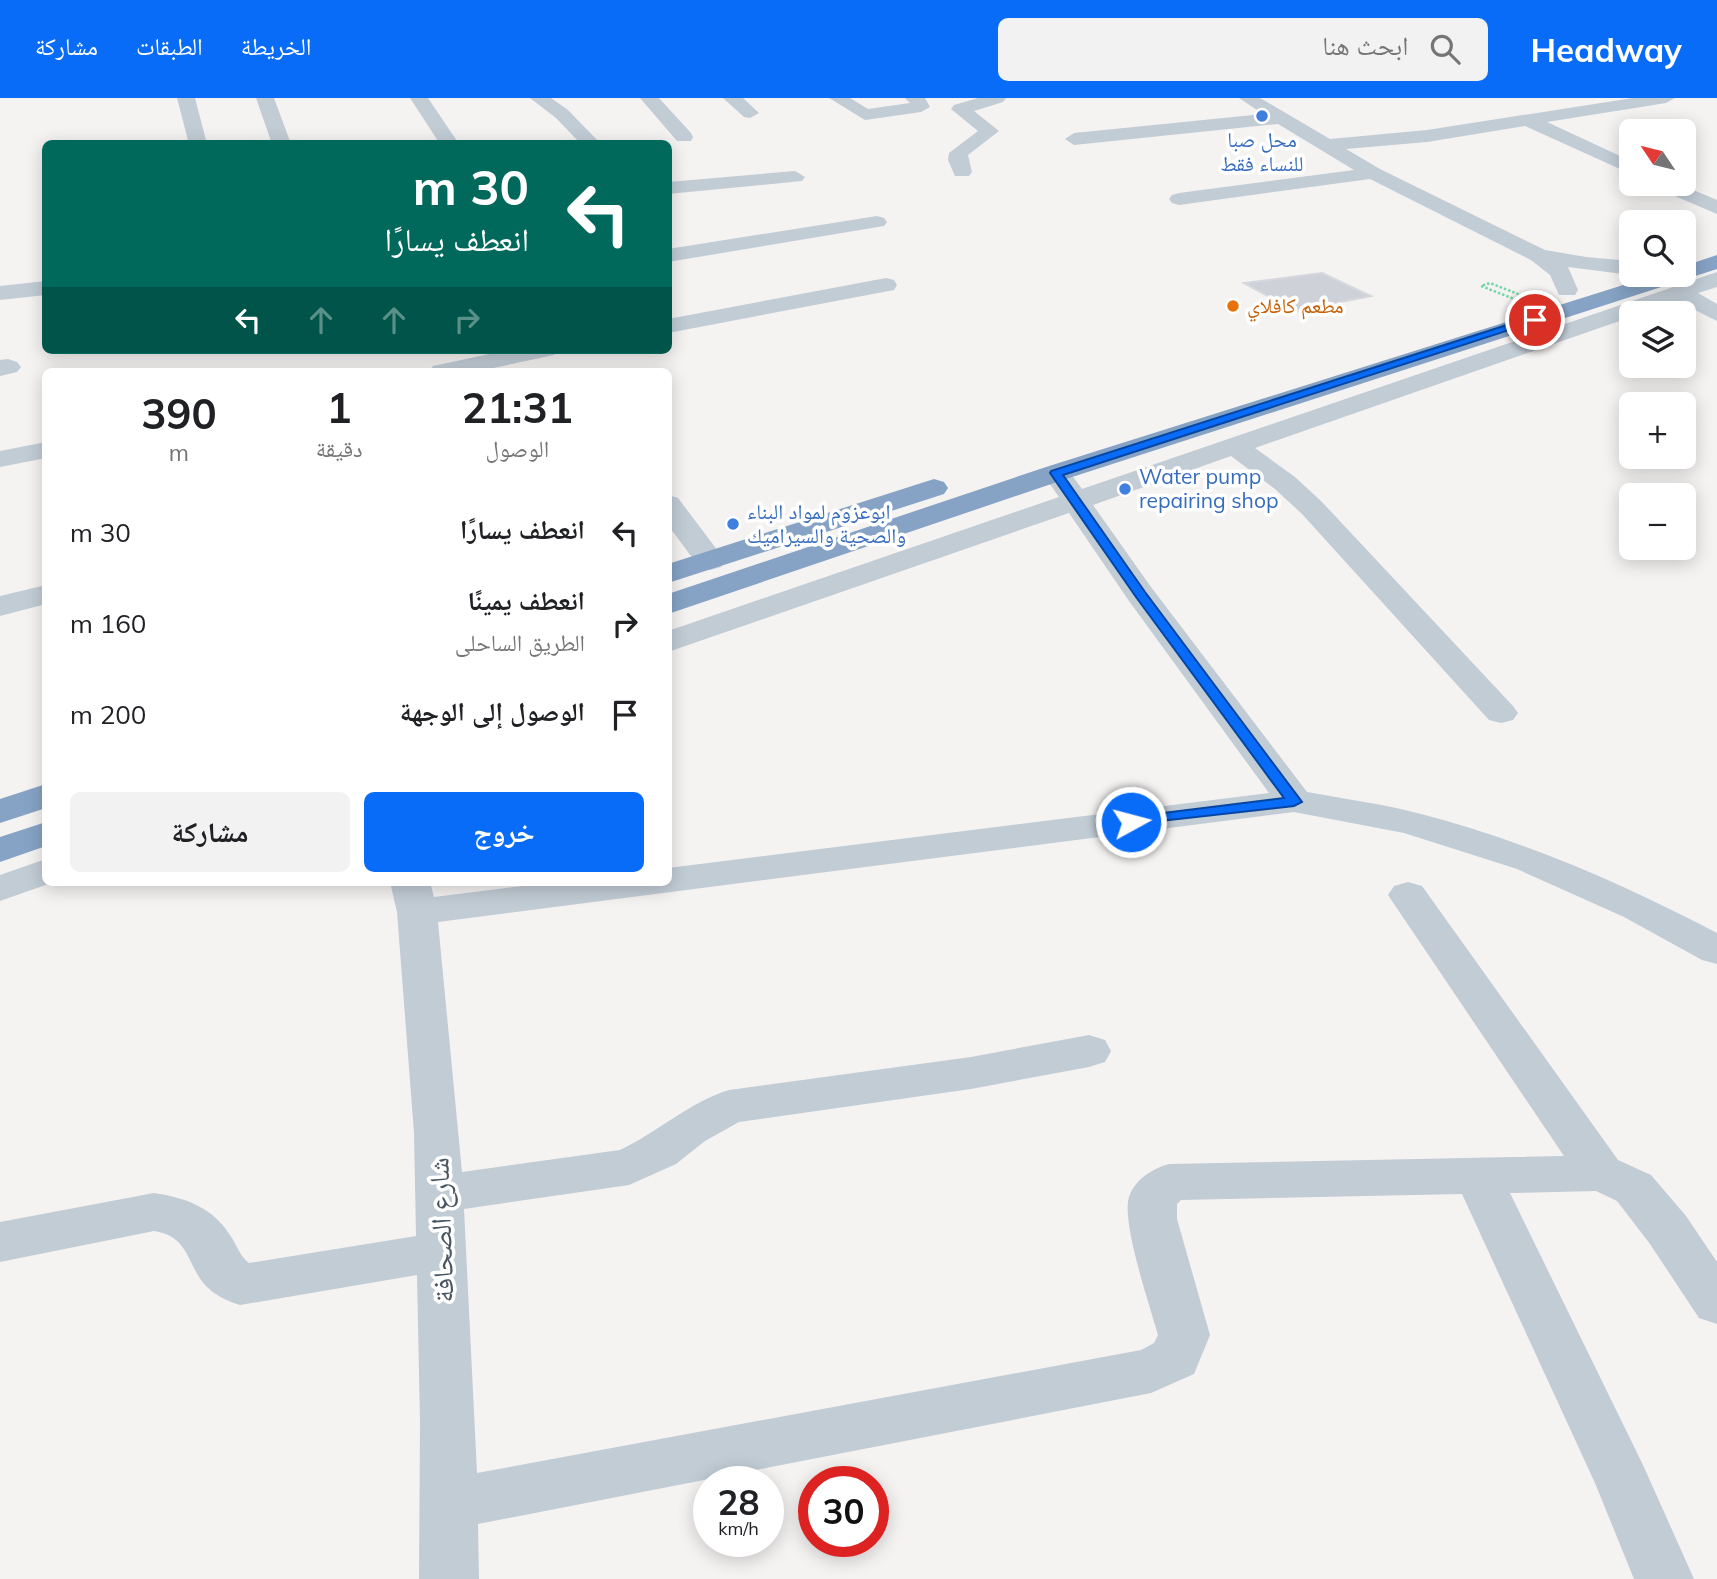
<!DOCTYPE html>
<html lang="ar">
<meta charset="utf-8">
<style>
:root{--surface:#fff;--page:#f2f2f2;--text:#202124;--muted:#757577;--accent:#086cf9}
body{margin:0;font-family:Mulish,"Noto Naskh Arabic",sans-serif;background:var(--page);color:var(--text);direction:rtl;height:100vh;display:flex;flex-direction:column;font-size:26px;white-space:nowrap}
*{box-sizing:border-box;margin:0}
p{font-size:23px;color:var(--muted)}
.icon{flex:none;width:38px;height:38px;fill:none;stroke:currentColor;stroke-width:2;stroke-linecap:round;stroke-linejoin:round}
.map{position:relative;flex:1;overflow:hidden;direction:ltr}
.drawer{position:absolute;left:42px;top:270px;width:630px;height:518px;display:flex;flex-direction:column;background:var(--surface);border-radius:10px;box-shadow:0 4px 18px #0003;direction:rtl}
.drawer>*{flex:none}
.banner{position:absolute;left:42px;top:42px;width:630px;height:214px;border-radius:10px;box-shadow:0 4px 18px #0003;direction:rtl;background:#00695c;color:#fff;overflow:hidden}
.needle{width:46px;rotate:305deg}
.tools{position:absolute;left:1619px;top:21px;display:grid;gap:14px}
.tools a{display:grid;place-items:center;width:77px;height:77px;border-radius:10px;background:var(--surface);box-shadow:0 4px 18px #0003;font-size:35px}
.speed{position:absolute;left:693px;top:1368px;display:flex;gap:14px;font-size:35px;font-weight:700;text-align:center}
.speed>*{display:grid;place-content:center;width:91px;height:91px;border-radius:50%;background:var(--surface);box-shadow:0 4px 18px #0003;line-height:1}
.speed small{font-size:18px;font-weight:400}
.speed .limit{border:10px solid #d22;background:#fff;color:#111}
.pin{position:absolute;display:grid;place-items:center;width:60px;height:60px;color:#fff;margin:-30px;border:4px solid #fff;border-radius:50%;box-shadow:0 2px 7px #0007}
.me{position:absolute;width:77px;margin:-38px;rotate:83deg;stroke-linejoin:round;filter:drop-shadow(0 0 5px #0008)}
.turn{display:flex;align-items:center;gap:24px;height:147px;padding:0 28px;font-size:32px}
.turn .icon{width:91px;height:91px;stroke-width:2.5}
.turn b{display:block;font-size:49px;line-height:60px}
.lanes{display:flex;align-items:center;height:66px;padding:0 28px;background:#0003;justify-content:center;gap:35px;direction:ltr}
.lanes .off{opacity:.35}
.eta{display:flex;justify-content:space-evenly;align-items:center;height:119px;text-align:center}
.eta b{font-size:42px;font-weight:700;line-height:49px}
.button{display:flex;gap:14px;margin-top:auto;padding:14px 28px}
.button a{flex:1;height:80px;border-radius:10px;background:var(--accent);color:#fff;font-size:28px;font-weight:700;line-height:80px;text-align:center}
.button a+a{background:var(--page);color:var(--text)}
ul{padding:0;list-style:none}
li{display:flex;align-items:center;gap:21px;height:91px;padding:0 28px}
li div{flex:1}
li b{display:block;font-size:26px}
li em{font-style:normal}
header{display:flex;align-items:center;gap:42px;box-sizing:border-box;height:98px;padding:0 35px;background:var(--accent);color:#fff}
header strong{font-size:33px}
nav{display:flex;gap:38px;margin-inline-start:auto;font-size:24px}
.search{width:490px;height:63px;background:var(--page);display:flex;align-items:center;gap:18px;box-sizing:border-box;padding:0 24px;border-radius:10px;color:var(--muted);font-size:26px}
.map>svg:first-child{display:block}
</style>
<header>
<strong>Headway</strong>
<div class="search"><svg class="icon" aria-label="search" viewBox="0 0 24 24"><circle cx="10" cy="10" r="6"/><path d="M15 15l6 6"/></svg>ابحث هنا</div>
<nav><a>الخريطة</a><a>الطبقات</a><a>مشاركة</a></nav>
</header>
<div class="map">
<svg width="1717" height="1481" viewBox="0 0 1717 1481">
<rect width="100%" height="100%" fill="#f5f2f2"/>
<path fill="#ced1d8" stroke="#d6d8de" stroke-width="2" d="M1322,175l49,23 -76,15 -51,-28z"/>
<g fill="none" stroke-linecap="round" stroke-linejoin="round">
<path stroke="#72d7a7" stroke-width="2.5" stroke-dasharray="2.5 2" stroke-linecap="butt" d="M1517,202l-36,-14 9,-3 38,15"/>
<path fill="#c2ccd5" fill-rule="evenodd" d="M177,0h18l12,46h-18z
M256,0h18l17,46h-19z
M410,0h18l31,46h-19z
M530,0h21l17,12 33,34h-20l-25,-26z
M640,0h19l32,35 2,4 -2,4h-14z
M723,0h20l16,15 -9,5 -6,-1z
M829,0h21l18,11 42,-6 -5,-5h20l5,9 -9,5 -56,8z
M978,0h28l-3,4 -29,9 25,20 -31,24 4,17 -3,4h-14l-7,-16 1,-7 29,-22 -27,-22 3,-4z
M1239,0h21l70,41 97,-9 206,-32h42l-9,5 -119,19 84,39v13l-106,-48 -98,16 -81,7 34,20 165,81 41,7 45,4v14l-63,-8 10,23 -3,5h-16l-9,-20 -19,-15 -161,-81 -191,26 -7,-2 -3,-4 3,-4 7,-2 175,-23 -76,-46 -204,21 -9,-6 9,-6 189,-19z
M795,73l10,6 -3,4 -134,13v-12z
M1653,86h26l38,16v14l-61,-26z
M877,118l7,2 3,4 -3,4 -216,36v-13z
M1717,174v15l-19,6 19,11v17l-40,-20 -36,12h-10v4l-376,131 40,29 27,25 191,204 5,7 -5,7 -12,3 -12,-3 -187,-206 -27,-25 -44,-33 -138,49 58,82 156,205c38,7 77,12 114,22 104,27 201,69 296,119v31l-15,-4 -78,-43 -107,-48 -113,-36 -110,-21 -856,110 24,250 158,-22c38,-18 68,-47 109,-60l242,-33 118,-22 16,5 6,11 -6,11 -16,5 -118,22 -232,33 -34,19 -29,23 -47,21 -165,24 13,264 664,-123 13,-7 4,-8c-8,-29 -37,-113 -29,-138 6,-18 23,-28 40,-33l395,-8 -176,-261 6,-9 14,-4 14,4 196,274 33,15 35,41 31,46v62l-18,-6 -49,-74 -33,-43 -21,-10 -86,2 133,272 51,114h-60l-39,-96 -133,-289 -281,6 -4,4v15l33,116 -16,39 -43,19 -673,131 1,55h-60l1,-156 -3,-148 -177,30c-13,-4 -24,-9 -34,-19 -19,-20 -16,-50 -52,-55l-154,31v-40l154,-29c32,5 58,14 76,42 7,10 9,20 19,28l167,-27 -2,-103 -17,-221 -7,-30h40l4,15 121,-15h113v-14l601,-75 -140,-192 -60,-88 -401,139v-21l391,-134 -12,-17 4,-6 10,-2 10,2 11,15z
M886,180l8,2 3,5 -3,5 -226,43v-14z
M46,183v14l-46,5v-14z
M508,252h49l-3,5 -75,16h-50l4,-5z
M8,261l9,3 4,5 -4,5 -17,4v-16z
M46,344v16l-46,9v-16z
M668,397l10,3 43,57 4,6 -4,6 -11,3 -11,-3 -31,-42z
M46,487v19l-46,12v-20z
M46,761v23h8l-54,19v-26z"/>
<path fill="#86a3c5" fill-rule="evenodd" d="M1717,157v14l-651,210 -398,135v-20l378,-127 609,-192h29v-9z
M934,381l10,3 4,6 -4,6 -276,89v-19z
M46,686v24l-46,15v-24z
M46,724v24l-46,16v-25z"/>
</g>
<path fill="#086cf9" stroke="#0546a2" stroke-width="2" d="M1532,219l8,3 -477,155 82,117 157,210 -8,4 -169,19 -2,-3 8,-5 153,-19 -148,-201 -86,-124 1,-2z"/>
<g fill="#3f7fe0" stroke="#fff" stroke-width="2.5">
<circle cx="1262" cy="18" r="7"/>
<circle cx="1125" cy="391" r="7"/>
<circle cx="733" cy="426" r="7"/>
</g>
<circle fill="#e8710a" stroke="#fff" stroke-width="2.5" cx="1233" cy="208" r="7"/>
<g text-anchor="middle" stroke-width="7" stroke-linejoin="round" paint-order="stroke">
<g font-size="21" fill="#366cbe" stroke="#fff" text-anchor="start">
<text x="1262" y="49" text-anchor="middle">محل صبا<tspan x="1262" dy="24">للنساء فقط</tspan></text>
<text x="1139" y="386">Water pump<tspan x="1139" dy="24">repairing shop</tspan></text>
<text x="747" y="421">ابوعزوم لمواد البناء<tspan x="747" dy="24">والصحية والسيراميك</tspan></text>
</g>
<g font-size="21" fill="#c56008" stroke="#fff" text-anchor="start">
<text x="1247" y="215">مطعم كافلاي</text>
</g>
<g font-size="28" fill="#485562" stroke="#fff">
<text transform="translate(441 1132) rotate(-92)" y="10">شارع الصحافة</text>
</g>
</g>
</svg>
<div class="tools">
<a><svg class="needle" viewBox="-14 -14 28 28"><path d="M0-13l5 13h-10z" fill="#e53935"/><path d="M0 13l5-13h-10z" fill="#757577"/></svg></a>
<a><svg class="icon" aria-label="search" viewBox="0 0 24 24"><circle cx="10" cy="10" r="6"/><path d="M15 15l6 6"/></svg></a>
<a><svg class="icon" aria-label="layers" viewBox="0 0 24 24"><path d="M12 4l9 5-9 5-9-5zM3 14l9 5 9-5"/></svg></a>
<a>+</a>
<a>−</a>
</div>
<div class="speed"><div>28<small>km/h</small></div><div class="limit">30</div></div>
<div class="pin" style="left:1535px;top:222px;background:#d93025"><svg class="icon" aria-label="arrive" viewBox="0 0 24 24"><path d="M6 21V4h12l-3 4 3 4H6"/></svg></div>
<svg class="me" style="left:1131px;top:724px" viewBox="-20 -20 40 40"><circle r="17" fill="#086cf9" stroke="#fff" stroke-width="3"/><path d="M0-11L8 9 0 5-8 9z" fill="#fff"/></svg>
<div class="banner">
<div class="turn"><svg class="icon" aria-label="left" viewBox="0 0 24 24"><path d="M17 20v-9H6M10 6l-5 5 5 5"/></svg><div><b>30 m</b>انعطف يسارًا</div></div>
<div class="lanes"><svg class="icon" aria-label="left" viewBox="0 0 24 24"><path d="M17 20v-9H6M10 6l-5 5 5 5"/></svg><svg class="icon off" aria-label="ahead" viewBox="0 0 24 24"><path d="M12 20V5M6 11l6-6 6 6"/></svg><svg class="icon off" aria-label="ahead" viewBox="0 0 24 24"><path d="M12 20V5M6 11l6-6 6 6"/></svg><svg class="icon off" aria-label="right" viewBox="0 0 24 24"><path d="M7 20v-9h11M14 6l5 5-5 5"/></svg></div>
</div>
<section class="drawer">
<div class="eta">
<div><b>21:31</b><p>الوصول</p></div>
<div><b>1</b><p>دقيقة</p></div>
<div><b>390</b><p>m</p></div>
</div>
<ul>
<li><svg class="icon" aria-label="left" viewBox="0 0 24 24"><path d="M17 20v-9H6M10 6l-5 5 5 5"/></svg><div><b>انعطف يسارًا</b></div><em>30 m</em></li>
<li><svg class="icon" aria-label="right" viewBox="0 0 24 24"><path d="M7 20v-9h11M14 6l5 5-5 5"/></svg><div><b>انعطف يمينًا</b><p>الطريق الساحلى</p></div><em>160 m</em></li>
<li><svg class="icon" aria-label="arrive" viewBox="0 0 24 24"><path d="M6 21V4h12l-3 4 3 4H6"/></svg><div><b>الوصول إلى الوجهة</b></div><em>200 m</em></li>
</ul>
<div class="button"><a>خروج</a><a>مشاركة</a></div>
</section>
</div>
